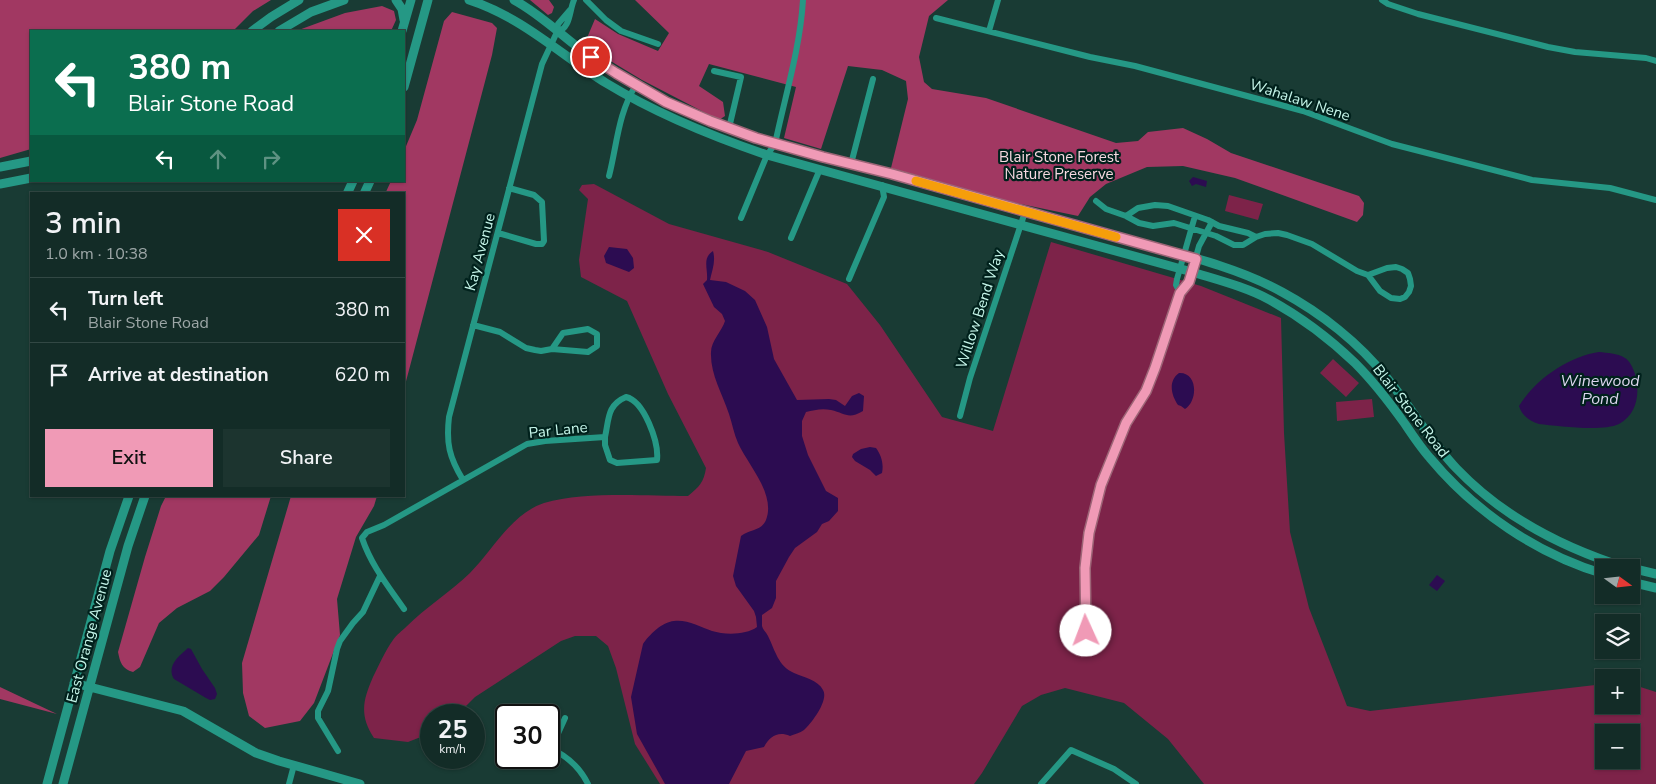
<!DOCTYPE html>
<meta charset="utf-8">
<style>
:root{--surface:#132c27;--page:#1c342f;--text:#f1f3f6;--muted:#9da7a7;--line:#324844;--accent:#f09ab6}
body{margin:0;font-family:"Nunito Sans",sans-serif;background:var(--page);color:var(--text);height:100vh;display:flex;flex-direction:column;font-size:19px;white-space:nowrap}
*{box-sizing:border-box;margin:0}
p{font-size:16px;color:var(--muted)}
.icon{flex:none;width:28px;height:28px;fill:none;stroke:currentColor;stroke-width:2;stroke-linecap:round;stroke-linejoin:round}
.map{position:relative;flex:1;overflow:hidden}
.sheet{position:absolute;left:30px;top:192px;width:375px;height:305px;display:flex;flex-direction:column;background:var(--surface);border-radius:0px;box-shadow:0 1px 4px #0004,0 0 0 1px var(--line)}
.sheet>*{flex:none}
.guide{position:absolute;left:30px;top:30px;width:375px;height:152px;border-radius:0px;box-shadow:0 1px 4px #0004,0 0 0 1px var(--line);background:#0b6e4f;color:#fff;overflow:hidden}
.needle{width:32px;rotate:105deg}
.buttons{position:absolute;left:1595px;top:559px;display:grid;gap:10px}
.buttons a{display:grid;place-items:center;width:45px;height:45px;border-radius:0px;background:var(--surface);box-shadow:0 1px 4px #0004,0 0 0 1px var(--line);font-size:25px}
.speed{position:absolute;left:420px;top:704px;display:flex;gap:10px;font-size:25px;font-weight:700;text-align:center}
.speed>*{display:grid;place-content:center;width:65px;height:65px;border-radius:50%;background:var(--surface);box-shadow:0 1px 4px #0004,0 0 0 1px var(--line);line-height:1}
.speed small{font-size:12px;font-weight:400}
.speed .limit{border:2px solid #111;border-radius:8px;background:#fff;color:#111}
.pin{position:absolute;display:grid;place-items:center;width:42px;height:42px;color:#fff;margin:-21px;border:2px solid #fff;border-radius:50%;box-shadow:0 1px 5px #0007}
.me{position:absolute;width:55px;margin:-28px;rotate:358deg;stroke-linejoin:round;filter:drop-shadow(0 0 4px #0008)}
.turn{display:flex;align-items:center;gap:18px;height:105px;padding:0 15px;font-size:22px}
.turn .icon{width:65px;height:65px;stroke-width:2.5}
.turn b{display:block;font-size:35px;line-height:42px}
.lanes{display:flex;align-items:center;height:48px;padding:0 15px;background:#0003;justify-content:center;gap:25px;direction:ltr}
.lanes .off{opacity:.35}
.round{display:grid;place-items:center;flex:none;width:52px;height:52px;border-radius:0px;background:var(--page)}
.head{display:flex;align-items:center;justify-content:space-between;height:85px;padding:0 15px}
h1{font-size:30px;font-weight:600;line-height:38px}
.button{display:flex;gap:10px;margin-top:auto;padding:10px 15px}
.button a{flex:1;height:58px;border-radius:0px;background:var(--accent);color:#111;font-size:20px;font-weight:600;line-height:58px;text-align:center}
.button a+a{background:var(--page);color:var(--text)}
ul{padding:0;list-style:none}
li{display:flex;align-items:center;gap:15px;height:65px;padding:0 15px;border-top:1px solid var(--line)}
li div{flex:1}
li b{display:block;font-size:19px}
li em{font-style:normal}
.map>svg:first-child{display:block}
</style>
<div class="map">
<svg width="1656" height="784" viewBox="0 0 1656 784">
<rect width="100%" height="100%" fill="#193b34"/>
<path fill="#7d2349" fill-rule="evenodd" d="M594,184l75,40 99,28 79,32 33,41 62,92 51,14 58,-189 150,44 80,32 3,115 6,99 19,76 38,98 23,5 234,-27v21h27v-21l25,8v92h-452l-36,-45 -44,-36 -59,-15 -24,7 -19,11 -40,67 -8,11h-314l-25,-40 -19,-76 -8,-22 -12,-10h-21l-14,5 -86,56 -18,18h-26v18l-23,9 -34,-4c-15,-23 -11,-38 -1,-61 6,-12 12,-26 20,-37 3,-5 9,-9 13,-13 20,-20 44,-35 64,-54 23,-23 41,-59 74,-70 41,-12 102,-7 144,-7 11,-9 16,-14 18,-28l-38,-74 -41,-93 -46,-24 -2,-17 9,-61 -9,-9 3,-5zM1604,732h27v28h-27z
M1229,195l34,9 -5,16 -33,-9z
M1333,359l26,24 -13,14 -26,-24z
M1372,399l2,18 -37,4 -1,-19z"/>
<path fill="#a13862" d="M0,0h271l-18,11 -20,20h-202v118l-31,9z
M530,0h19l5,7 -2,6 -4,2z
M635,0h313l-19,16 -10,41 5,25 8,7 54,9 130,45 22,-2 10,-9 35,-4 24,11 24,14 128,43 5,7 -1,12 -6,7 -122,-44 -52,-12 -36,1 -41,17 -16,13 -12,19 -71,-15 -116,-33 17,-69 -2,-18 -24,-11 -34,-4 -27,83 -37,-11 12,-51 -87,-23 -10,22 24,16 2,14 -6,4 -77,-40 -58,-35 11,-26 23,15 40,17 11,-18z
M382,6l12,5 2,9 -5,11h-95l49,-18z
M452,12l40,11 5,5 -5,27 -88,334v-195h-19l6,-13h13v-30l13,-31 27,-99z
M166,496h105l-12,39 -35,42 -14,14 -33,17 -18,15 -19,44 -7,5c-11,-3 -13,-10 -15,-20l27,-95 16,-51z
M291,496h86l-3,10 -18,31 -19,62 3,36 -26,68 -14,18 -35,7 -16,-12 -6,-23 -1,-30z
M0,687l57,27 -57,-15z"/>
<path fill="#2c0c51" d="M1193,177l14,4 -1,6 -10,-3 -4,2 -3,-5z
M609,247l18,2 6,9 1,10 -5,4 -23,-9 -2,-7z
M713,251c3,11 -1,19 -3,29l16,2 19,9 10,9 12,27 7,32 23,41 32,-1 7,1 9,6 7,-10 7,-3 5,3 -1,15c-15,9 -18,2 -32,-1 -9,-2 -17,0 -25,2l-4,9v15l6,19 18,36 12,7v13l-9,10 -7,3 -5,8 -22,16 -6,9 -13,24v17l-4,10 -10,7c0,3 0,8 0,11 1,4 4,6 6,10 7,14 10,30 26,37 9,4 24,7 29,17 6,10 -11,33 -19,40 -4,3 -10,4 -14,6 -12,-5 -20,0 -26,11l-18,4 -17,33h-64l-28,-50 -6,-37 12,-53c6,-9 19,-22 31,-23 12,-2 27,6 38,10 13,4 34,4 45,-4l-1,-10 -2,-6 -18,-25 -3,-10 8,-40c9,-7 20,-5 25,-16 10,-26 -18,-55 -28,-77 -4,-9 -6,-20 -9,-29 -7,-21 -19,-40 -18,-62 0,-11 11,-21 14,-31l-3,-7 -8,-7 -11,-23 4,-4c1,-12 -5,-22 6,-29z
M1599,352c8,1 18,1 26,6 5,3 8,10 10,16 5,18 3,40 -16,50 -17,8 -61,2 -80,0 -9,-3 -17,-8 -20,-18 16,-26 48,-49 80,-54z
M1179,373c19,-1 19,28 6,36l-4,-3 -3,-1c-7,-10 -10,-24 1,-32z
M870,447l6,1c5,7 8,15 6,25l-6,3 -6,-6 -15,-9 -3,-4 1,-3 8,-5z
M1437,575l8,6 -8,10 -8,-6z
M188,648l3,1 11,20 13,19 2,6 -2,5 -5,1 -4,-2 -32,-19c-8,-13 5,-23 14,-31z"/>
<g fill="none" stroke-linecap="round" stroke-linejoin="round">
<path stroke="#259885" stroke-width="6" d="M586,0l20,20 15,11 37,13
M1382,0l6,4 30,10 130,33 27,5 71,6 10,3
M936,18l154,39 45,9 127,34 41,11 89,33 140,36 78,8 46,12
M989,31l9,-31
M557,32c14,-4 12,-21 17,-32
M714,71l27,6 -12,51
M851,164l22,-85
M609,176c8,-31 9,-63 27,-91
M1096,201l10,8 20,7 13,7 14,3 21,-3 42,13 18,9h9l13,-8 9,-3 13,-1 9,2 25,9 45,27 11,4 12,16 11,7 9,1 5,-2 4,-5 2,-6 -1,-7 -2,-6 -6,-4 -6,-2 -9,1 -19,7
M1126,216l12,-8 17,-3 13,1 40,14 11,6 29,7 8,4
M741,218l26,-63 8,-11c10,-48 25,-95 28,-144
M498,233l38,11h6l2,-3 -2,-39 -8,-7 -25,-7
M791,238l29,-69
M849,279l35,-82 -2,-12
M1180,293l-4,-8 1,-6 18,-63
M473,325l27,7 26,16 9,2 6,1 11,-2 36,3 9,-6v-12l-9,-5 -25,4 -11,16
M960,416l10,-38 55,-166
M463,480c-14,-23 -17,-37 -14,-63l93,-353 15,-32 1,-8 12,-14
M404,609c-16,-23 -33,-44 -42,-71l5,-6 17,-7 143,-81 18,-3 60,-4v8l5,15 7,3 40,-3c2,-18 -13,-59 -31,-63 -19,8 -17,22 -21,40
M1086,631l-1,-63 4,-35 12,-48 25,-62 20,-32 9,-23 25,-75 9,-11 10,-36 13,-24
M549,748c17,7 31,20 39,36
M551,749l14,-31
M338,751l-20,-33v-7l10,-20 9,-42 3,-8 13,-18 10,-11 17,-36
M499,754l7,-3
M289,784l5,-19
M1041,784l30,-34 43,19 22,15"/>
<path stroke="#259885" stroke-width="9" d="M396,0l6,9 2,11
M469,0c53,17 92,55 137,83 51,31 105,53 161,72l425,117c26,8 54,15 78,28 31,17 60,39 85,63 19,19 35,40 50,61 8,12 16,24 25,34 45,54 107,96 174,116
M514,0c28,15 51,39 77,57 51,36 108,63 167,82 43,13 87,23 131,35 76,20 153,42 229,63 53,15 116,28 164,55 39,21 77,51 104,85 25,30 44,64 71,92 47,49 106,79 170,99
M252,31l19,-14 28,-17
M279,31l32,-19 33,-12
M402,31l9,-31
M404,87l24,-87
M0,167l31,-6
M0,184l31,-6
M347,194l6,-13
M364,194l6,-13
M1631,568l25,6
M1631,582l25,6
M74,683l109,28 73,42 23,8 81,23
M47,784l63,-233 19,-55
M63,784l65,-238 17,-50"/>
</g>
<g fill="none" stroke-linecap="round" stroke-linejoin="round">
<defs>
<path id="route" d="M591,57l25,16 50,29 44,19 46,17 67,19 69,17 304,85 -7,23 -9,11 -25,75 -9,23 -20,32 -25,62 -12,48 -4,35 1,63"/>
</defs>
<use href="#route" stroke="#9c6476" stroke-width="12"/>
<use href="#route" stroke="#f09ab6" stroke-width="9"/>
<path stroke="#f59e0b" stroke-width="9" d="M916,181l200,56"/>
</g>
<g text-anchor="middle" stroke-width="4.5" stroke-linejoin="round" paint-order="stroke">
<g font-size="15" fill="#c6f6ea" stroke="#00211c">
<text transform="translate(1300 100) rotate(18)" y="5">Wahalaw Nene</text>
<text transform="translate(480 252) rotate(-75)" y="5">Kay Avenue</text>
<text transform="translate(980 309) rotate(-72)" y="5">Willow Bend Way</text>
<text transform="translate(1411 411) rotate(52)" y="5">Blair Stone Road</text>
<text transform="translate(558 430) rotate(-6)" y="5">Par Lane</text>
<text transform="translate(89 636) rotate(-75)" y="5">East Orange Avenue</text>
</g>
<g font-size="15" fill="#f7d9e1" stroke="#00211c">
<text x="1059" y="162">Blair Stone Forest<tspan x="1059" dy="17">Nature Preserve</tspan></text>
</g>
<g font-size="16" font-style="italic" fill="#dcd5ee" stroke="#00211c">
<text x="1600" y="386">Winewood<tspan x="1600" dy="18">Pond</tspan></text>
</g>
</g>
</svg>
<div class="buttons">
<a><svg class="needle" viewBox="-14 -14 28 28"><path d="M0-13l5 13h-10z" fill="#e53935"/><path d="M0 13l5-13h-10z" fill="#9da7a7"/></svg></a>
<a><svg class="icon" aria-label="layers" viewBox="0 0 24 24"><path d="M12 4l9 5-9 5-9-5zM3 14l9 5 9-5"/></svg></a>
<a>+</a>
<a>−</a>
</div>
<div class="speed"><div>25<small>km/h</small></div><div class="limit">30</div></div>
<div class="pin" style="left:591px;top:57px;background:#d93025"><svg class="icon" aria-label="arrive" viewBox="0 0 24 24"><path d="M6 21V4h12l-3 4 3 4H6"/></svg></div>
<svg class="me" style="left:1086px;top:631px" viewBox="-20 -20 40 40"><circle r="19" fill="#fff"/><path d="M0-13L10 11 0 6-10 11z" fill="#f09ab6"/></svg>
<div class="guide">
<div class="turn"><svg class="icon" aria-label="left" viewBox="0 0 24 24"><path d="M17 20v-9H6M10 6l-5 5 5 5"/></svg><div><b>380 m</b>Blair Stone Road</div></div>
<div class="lanes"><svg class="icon" aria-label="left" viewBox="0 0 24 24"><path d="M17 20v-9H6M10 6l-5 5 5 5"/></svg><svg class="icon off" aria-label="ahead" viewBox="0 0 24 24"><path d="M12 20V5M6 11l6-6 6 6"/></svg><svg class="icon off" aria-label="right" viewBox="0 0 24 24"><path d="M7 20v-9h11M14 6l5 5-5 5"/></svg></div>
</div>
<section class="sheet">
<div class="head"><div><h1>3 min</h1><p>1.0 km · 10:38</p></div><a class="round" style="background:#d93025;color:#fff"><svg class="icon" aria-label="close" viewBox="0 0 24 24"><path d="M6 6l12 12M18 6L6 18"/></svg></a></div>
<ul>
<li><svg class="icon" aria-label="left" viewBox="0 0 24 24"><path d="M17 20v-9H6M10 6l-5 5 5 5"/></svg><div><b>Turn left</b><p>Blair Stone Road</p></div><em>380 m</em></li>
<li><svg class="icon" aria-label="arrive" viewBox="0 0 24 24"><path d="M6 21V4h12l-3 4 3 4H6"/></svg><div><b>Arrive at destination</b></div><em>620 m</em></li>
</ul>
<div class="button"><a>Exit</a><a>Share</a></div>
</section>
</div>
